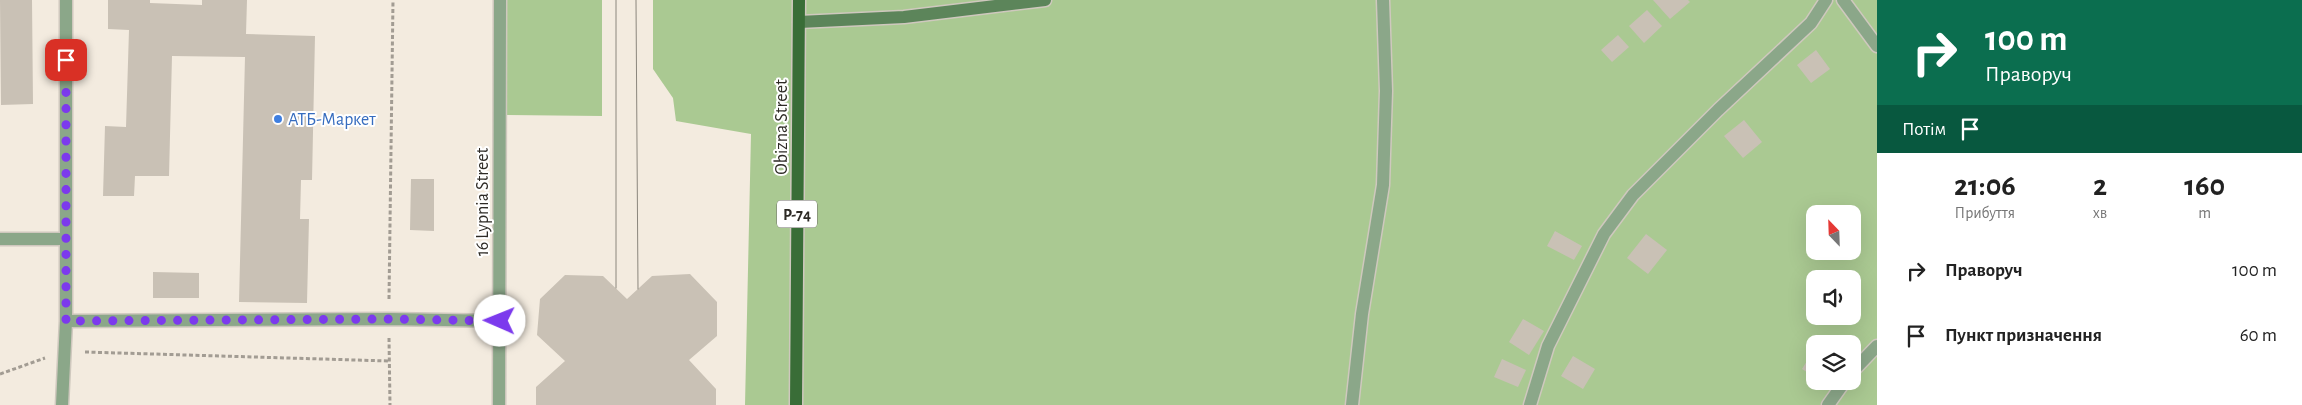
<!DOCTYPE html>
<html lang="uk">
<meta charset="utf-8">
<style>
:root{--surface:#fff;--page:#f2f2f2;--text:#222;--muted:#767676}
body{margin:0;font-family:"Alegreya Sans",sans-serif;background:var(--page);color:var(--text);height:100vh;display:flex;flex-direction:column;font-size:19px;white-space:nowrap}
*{box-sizing:border-box;margin:0}
p{font-size:16px;color:var(--muted)}
.icon{flex:none;width:28px;height:28px;fill:none;stroke:currentColor;stroke-width:2;stroke-linecap:round;stroke-linejoin:round}
.map{position:relative;flex:1;overflow:hidden}
.details{display:flex;flex-direction:column;background:var(--surface);width:425px}
.details>*{flex:none}
.banner{background:#0b6e4f;color:#fff;overflow:hidden}
.needle{width:32px;rotate:337deg}
.controls{position:absolute;left:1806px;top:205px;display:grid;gap:10px}
.controls a{display:grid;place-items:center;width:55px;height:55px;border-radius:10px;background:var(--surface);box-shadow:0 5px 20px #0002;font-size:25px}
.pin{position:absolute;display:grid;place-items:center;width:42px;height:42px;color:#fff;margin:-21px;border-radius:10px;box-shadow:0 2px 8px #0006}
.me{position:absolute;width:55px;margin:-28px;rotate:271deg;stroke-linejoin:round;filter:drop-shadow(0 0 4px #0008)}
.turn{display:flex;align-items:center;gap:18px;height:105px;padding:0 25px;font-size:22px}
.turn .icon{width:65px;height:65px;stroke-width:2.5}
.turn b{display:block;font-size:35px;line-height:42px}
.then{display:flex;align-items:center;height:48px;padding:0 25px;background:#0003;gap:10px;font-size:19px}
.eta{display:flex;justify-content:space-evenly;align-items:center;height:85px;text-align:center}
.eta b{font-size:30px;font-weight:600;line-height:35px}
ul{padding:0;list-style:none}
li{display:flex;align-items:center;gap:15px;height:65px;padding:0 25px}
li div{flex:1}
li b{display:block;font-size:19px}
li em{font-style:normal}
main{display:flex;flex:1;min-height:0}
.map>svg:first-child{display:block}
</style>
<main>
<div class="map">
<svg width="1877" height="405" viewBox="0 0 1877 405">
<rect width="100%" height="100%" fill="#f3ebdf"/>
<path fill="#aac992" fill-rule="evenodd" d="M500,0h102v116l-102,-1z
M653,0h1224v405h-1132l6,-271 -75,-13 -3,-23 -20,-29zM1815,214h37v37h-37zM1815,279h37v37h-37zM1815,344h37v37h-37z"/>
<path fill="#c9c1b5" d="M0,0h32l1,104 -32,1z
M108,0h42v3l52,2v-5h45l-1,34 69,2 -3,144h-11l-1,39h9l-2,84 -68,-1 6,-245 -73,-1 -3,120h-34l-1,20h-31l2,-70 21,1 3,-97 -21,-1z
M1653,0h35l2,2 -20,17z
M1647,10l15,16 -18,17 -15,-17z
M1618,35l11,12 -17,15 -11,-12z
M1816,50l14,19 -19,14 -14,-18z
M1744,120l18,22 -19,16 -19,-22z
M411,179h23v52l-24,-1z
M1555,231l27,15 -8,14 -27,-14z
M1646,234l21,16 -19,24 -21,-16z
M153,272l46,1v25h-46z
M690,274l27,28v34l-28,24 27,29v16h-180v-18l29,-26 -28,-26 3,-36 25,-24 38,1 24,23 25,-23z
M1523,319l21,12 -15,24 -20,-13z
M1813,351l2,1v25l-13,-8z
M1573,356l22,13 -12,20 -22,-13z
M1502,359l24,11 -8,17 -24,-10z"/>
<g fill="none" stroke-linecap="round" stroke-linejoin="round">
<defs>
<path id="service" d="M66,0v321l323,-2 111,2
M0,239h66
M1852,372l25,-26
M62,405l4,-84
M1352,405l10,-91 21,-129 3,-94 -3,-91
M1828,405l17,-24"/>
<path id="minor" d="M1843,0l34,46
M1530,405l18,-59 56,-112 29,-39 85,-85 93,-87 15,-23"/>
<path id="tertiary" d="M499,405l1,-405"/>
<path id="secondary" d="M799,22l105,-5 141,-17"/>
<path id="primary" d="M796,405l3,-405"/>
</defs>
<use href="#service" stroke="#cfc8be" stroke-width="15"/>
<use href="#minor" stroke="#cfc8be" stroke-width="15"/>
<use href="#tertiary" stroke="#cfc8be" stroke-width="15"/>
<use href="#secondary" stroke="#cfc8be" stroke-width="15"/>
<use href="#primary" stroke="#cfc8be" stroke-width="15"/>
<path stroke="#a29c93" stroke-width="3" stroke-dasharray="4 2.5" stroke-linecap="butt" d="M389,299l4,-299
M389,338l1,67
M85,352l304,9
M0,374l45,-16"/>
<use href="#service" stroke="#8ba789" stroke-width="12"/>
<use href="#minor" stroke="#8ba789" stroke-width="12"/>
<use href="#tertiary" stroke="#8ba789" stroke-width="12"/>
<use href="#secondary" stroke="#5c855a" stroke-width="12"/>
<use href="#primary" stroke="#396d37" stroke-width="12"/>
<path stroke="#8b867d" stroke-width="1" d="M636,0l2,289
M616,288v-288"/>
</g>
<g fill="none" stroke-linecap="round" stroke-linejoin="round">
<path stroke="#7c3aed" stroke-width="9" stroke-dasharray="0 16.2" d="M66,60v261l323,-2 111,2"/>
</g>
<circle fill="#3f7fe0" stroke="#fff" stroke-width="2" cx="278" cy="119" r="5"/>
<g text-anchor="middle" stroke-width="4" stroke-linejoin="round" paint-order="stroke">
<rect fill="#fff" stroke="#6c6a66" stroke-width="1" x="777" y="200.5" width="40" height="27" rx="4"/>
<g font-size="16" font-weight="bold" fill="#2d2a25">
<text x="797" y="220">Р-74</text>
</g>
<g font-size="18" fill="#366cbe" stroke="#fff" text-anchor="start">
<text x="288" y="125">АТБ-Маркет</text>
</g>
<g font-size="18" fill="#2d2a25" stroke="#fff">
<text transform="translate(781 127) rotate(-90)" y="6">Obizna Street</text>
<text transform="translate(482 202) rotate(-90)" y="6">16 Lypnia Street</text>
</g>
</g>
</svg>
<div class="controls">
<a><svg class="needle" viewBox="-14 -14 28 28"><path d="M0-13l5 13h-10z" fill="#e53935"/><path d="M0 13l5-13h-10z" fill="#767676"/></svg></a>
<a><svg class="icon" aria-label="sound" viewBox="0 0 24 24"><path d="M4 9h4l5-4v14l-5-4H4zM17 9q2 3 0 6"/></svg></a>
<a><svg class="icon" aria-label="layers" viewBox="0 0 24 24"><path d="M12 4l9 5-9 5-9-5zM3 14l9 5 9-5"/></svg></a>
</div>
<div class="pin" style="left:66px;top:60px;background:#d93025"><svg class="icon" aria-label="arrive" viewBox="0 0 24 24"><path d="M6 21V4h12l-3 4 3 4H6"/></svg></div>
<svg class="me" style="left:500px;top:321px" viewBox="-20 -20 40 40"><circle r="19" fill="#fff"/><path d="M0-13L10 11 0 6-10 11z" fill="#7c3aed"/></svg>
</div>
<section class="details">
<div class="banner">
<div class="turn"><svg class="icon" aria-label="right" viewBox="0 0 24 24"><path d="M7 20v-9h11M14 6l5 5-5 5"/></svg><div><b>100 m</b>Праворуч</div></div>
<div class="then">Потім<svg class="icon" aria-label="arrive" viewBox="0 0 24 24"><path d="M6 21V4h12l-3 4 3 4H6"/></svg></div>
</div>
<div class="eta">
<div><b>21:06</b><p>Прибуття</p></div>
<div><b>2</b><p>хв</p></div>
<div><b>160</b><p>m</p></div>
</div>
<ul>
<li><svg class="icon" aria-label="right" viewBox="0 0 24 24"><path d="M7 20v-9h11M14 6l5 5-5 5"/></svg><div><b>Праворуч</b></div><em>100 m</em></li>
<li><svg class="icon" aria-label="arrive" viewBox="0 0 24 24"><path d="M6 21V4h12l-3 4 3 4H6"/></svg><div><b>Пункт призначення</b></div><em>60 m</em></li>
</ul>
</section>
</main>
